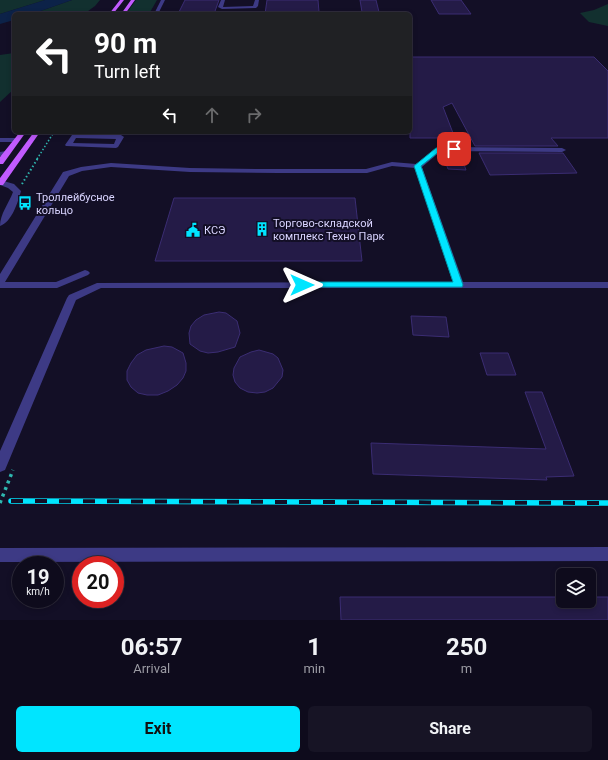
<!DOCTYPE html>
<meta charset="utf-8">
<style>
:root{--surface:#0e0b1c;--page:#171425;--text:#f1f3f6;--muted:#9b9ba3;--line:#2e2b3b;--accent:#00e5ff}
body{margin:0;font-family:Roboto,sans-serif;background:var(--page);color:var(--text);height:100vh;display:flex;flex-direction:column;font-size:15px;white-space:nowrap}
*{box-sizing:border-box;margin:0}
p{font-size:13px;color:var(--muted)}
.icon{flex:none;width:22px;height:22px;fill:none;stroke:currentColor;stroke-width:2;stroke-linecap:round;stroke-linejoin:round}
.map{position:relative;height:620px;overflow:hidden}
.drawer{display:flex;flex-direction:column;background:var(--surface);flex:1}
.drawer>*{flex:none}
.top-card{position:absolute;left:12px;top:12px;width:400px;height:122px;border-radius:6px;box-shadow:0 2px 6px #0003,0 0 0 1px var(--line);background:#202124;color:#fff;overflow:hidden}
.buttons{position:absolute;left:556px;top:568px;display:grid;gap:8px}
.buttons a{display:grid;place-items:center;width:40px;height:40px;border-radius:6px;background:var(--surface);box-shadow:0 2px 6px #0003,0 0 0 1px var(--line);font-size:20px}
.speed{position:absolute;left:12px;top:556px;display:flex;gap:8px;font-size:20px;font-weight:700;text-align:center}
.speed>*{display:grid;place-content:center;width:52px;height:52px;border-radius:50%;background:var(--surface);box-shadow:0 2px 6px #0003,0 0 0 1px var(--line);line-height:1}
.speed small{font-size:10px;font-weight:400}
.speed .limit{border:6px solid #d22;background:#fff;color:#111}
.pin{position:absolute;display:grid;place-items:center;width:34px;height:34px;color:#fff;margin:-17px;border-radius:8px;box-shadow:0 2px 6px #0006}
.me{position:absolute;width:44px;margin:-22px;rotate:90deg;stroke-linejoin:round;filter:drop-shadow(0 0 3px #0008)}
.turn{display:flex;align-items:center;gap:14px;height:84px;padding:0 16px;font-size:18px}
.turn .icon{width:52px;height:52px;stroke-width:2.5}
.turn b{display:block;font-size:28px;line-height:34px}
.lanes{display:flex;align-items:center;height:38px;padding:0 16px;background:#0003;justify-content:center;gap:20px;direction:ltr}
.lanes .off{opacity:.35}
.eta{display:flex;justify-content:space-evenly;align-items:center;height:68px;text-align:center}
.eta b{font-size:24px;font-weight:700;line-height:28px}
.button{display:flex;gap:8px;margin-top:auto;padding:8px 16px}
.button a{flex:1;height:46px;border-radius:6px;background:var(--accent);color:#111;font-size:16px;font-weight:700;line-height:46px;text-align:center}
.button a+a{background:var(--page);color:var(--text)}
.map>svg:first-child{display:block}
</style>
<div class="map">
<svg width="608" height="620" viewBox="0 0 608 620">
<rect width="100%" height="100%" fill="#130f26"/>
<path fill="#12302f" d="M0,0h45l-45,14z
M72,0h28l-5,6 -11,8h-52z
M136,0h21l-8,14h-23z
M608,4v22l-19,-4 -9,-9 14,-3z
M14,53v36l-14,13v-47z"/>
<path fill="#0c2248" d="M45,0h27l-40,14h-18v6l-14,4v-10z"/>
<path fill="#241b47" stroke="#3b2d73" d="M185,0h34l-5,14h-36z
M267,0h51l1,12h-10v2h-44z
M360,0h16l3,12h-17z
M431,0h30l10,14h-32z
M410,57h184l14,14v67h-57l7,8h-83l-23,-43 -9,4 15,39h-18l-2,-8h-28z
M442,153h18l6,17 -18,-1z
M479,153h84l14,20 -87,2z
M174,198h181l7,63h-207z
M219,312l7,1 11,8 3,12 -5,14 -17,5 -10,1 -8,-2 -10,-7 -1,-11 2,-7 5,-6 8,-5z
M411,316l35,1 3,20 -36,-2z
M164,346l8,1 11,6 3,10v8l-3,7 -6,7 -9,6 -10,4h-11l-9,-2 -7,-6 -4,-7v-9l4,-8 6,-8 9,-5z
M259,350l14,4 5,4 5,12 -1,7 -9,11 -8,4 -8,1 -9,-1 -8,-4 -5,-6 -2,-7 1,-7 6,-11 11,-5z
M480,353h28l8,22h-29z
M525,392h17l32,84 -28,1 1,3 -174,-6 -2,-31 175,6z
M340,597h223v4h26v-4h19v23h-267z"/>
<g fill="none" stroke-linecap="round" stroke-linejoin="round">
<path stroke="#2fb8b0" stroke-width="1.5" stroke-dasharray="1.5 2" stroke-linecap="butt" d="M37,159l17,-27"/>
<path stroke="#2fb8b0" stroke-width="2" stroke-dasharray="1.5 2.5" stroke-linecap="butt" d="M22,184l16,-26"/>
<path stroke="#2fb8b0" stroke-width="3.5" stroke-dasharray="3 4" stroke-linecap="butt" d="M0,503l13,-33"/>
<path fill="#3d3a85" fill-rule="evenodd" d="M161,0h4l-7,14h-4z
M221,0h4l-2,7 30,-1 2,-6h4l-1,6 -2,2 -34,1 -4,-2z
M74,134l47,1 3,2 -6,10 -2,1 -50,-2 -1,-1 7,-10zM76,138l40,1 -2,5 -41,-1z
M0,138h16l3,2 -3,2h-16z
M439,147l123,1 4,2 -4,2 -121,-1 -19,16 41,115h145v6h-507l-25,12 -71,170 -5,2v-21l67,-153 2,-3 28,-12 356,-1 -38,-114 -23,-2 -25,7h-89l-88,-1 -79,-5 -29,4 -13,5 -64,106h51l29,-12 3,1 2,2 -2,2 -31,13h-57v-14l63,-102 18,-5 30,-4 79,5 66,1h110l26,-7 24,2z
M6,151h3v4l-9,1v-4z
M0,180l14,4 7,7c-3,11 -9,31 -21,35 0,-12 9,-23 13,-34l-5,-4 -8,-3z
M608,547v14l-608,1v-14z"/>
<path fill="#c25bff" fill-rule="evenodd" d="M120,0h4l-11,14h-4z
M131,0h4l-10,14h-4z
M20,132h6l-23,32h-3v-7z
M34,132h6l-37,53h-3v-7z"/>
<defs>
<path id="rail" d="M11,501l597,2"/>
</defs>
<use href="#rail" stroke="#00e5ff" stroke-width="5.5"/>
<use href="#rail" stroke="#130f26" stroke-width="4" stroke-dasharray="12" stroke-linecap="butt"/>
</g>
<path fill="#00e5ff" stroke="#0095a6" d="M454,147l3,2 -1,2h-16l-19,15 42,119 -1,2h-163l-1,-2 1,-2 3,-1h151l-39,-116 22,-18z"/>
<defs>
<symbol id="bus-bare" viewBox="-9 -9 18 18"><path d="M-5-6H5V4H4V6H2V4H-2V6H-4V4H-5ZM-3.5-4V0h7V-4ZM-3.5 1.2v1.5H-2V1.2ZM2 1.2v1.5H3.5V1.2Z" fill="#00e5ff" stroke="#130f26" stroke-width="2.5" paint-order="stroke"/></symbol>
<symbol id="building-bare" viewBox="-9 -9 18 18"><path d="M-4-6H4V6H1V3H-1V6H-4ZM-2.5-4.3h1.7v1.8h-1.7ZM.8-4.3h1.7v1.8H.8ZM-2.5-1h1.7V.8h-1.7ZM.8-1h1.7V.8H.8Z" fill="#00e5ff" stroke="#130f26" stroke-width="2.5" paint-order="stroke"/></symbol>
<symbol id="civic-bare" viewBox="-9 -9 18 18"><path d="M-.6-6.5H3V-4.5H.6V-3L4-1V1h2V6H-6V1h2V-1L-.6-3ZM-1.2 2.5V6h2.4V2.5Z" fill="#00e5ff" stroke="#130f26" stroke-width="2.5" paint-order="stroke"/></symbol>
</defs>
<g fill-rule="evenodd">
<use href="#bus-bare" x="15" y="193" width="20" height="20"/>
<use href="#building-bare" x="252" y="219" width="20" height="20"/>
<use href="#civic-bare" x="183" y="220" width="20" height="20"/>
</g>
<g text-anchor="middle" stroke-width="4" stroke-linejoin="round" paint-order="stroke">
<g font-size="11" fill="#d9d4ff" stroke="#130f26" text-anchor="start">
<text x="36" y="201">Троллейбусное<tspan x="36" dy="13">кольцо</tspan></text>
<text x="273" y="227">Торгово-складской<tspan x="273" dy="13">комплекс Техно Парк</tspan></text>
<text x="204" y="234">КСЭ</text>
</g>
</g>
</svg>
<div class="buttons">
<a><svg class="icon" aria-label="layers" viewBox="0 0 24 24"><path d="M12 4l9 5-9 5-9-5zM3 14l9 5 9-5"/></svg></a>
</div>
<div class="speed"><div>19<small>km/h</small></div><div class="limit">20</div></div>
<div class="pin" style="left:454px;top:149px;background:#d93025"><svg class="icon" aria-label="arrive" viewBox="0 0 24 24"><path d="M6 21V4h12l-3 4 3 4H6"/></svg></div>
<svg class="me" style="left:302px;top:285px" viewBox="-20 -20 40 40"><path d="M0-17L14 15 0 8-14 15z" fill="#00e5ff" stroke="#fff" stroke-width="4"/></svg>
<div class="top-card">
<div class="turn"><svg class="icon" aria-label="left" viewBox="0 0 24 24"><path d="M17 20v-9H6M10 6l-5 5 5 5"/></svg><div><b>90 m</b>Turn left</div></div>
<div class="lanes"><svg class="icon" aria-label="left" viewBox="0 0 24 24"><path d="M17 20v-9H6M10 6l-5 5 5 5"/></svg><svg class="icon off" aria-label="ahead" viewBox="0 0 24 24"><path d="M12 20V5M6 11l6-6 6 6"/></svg><svg class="icon off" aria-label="right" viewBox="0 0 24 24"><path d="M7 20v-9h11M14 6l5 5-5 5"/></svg></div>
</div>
</div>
<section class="drawer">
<div class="eta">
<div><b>06:57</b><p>Arrival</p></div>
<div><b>1</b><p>min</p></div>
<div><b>250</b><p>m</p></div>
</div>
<div class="button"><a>Exit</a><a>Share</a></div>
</section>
